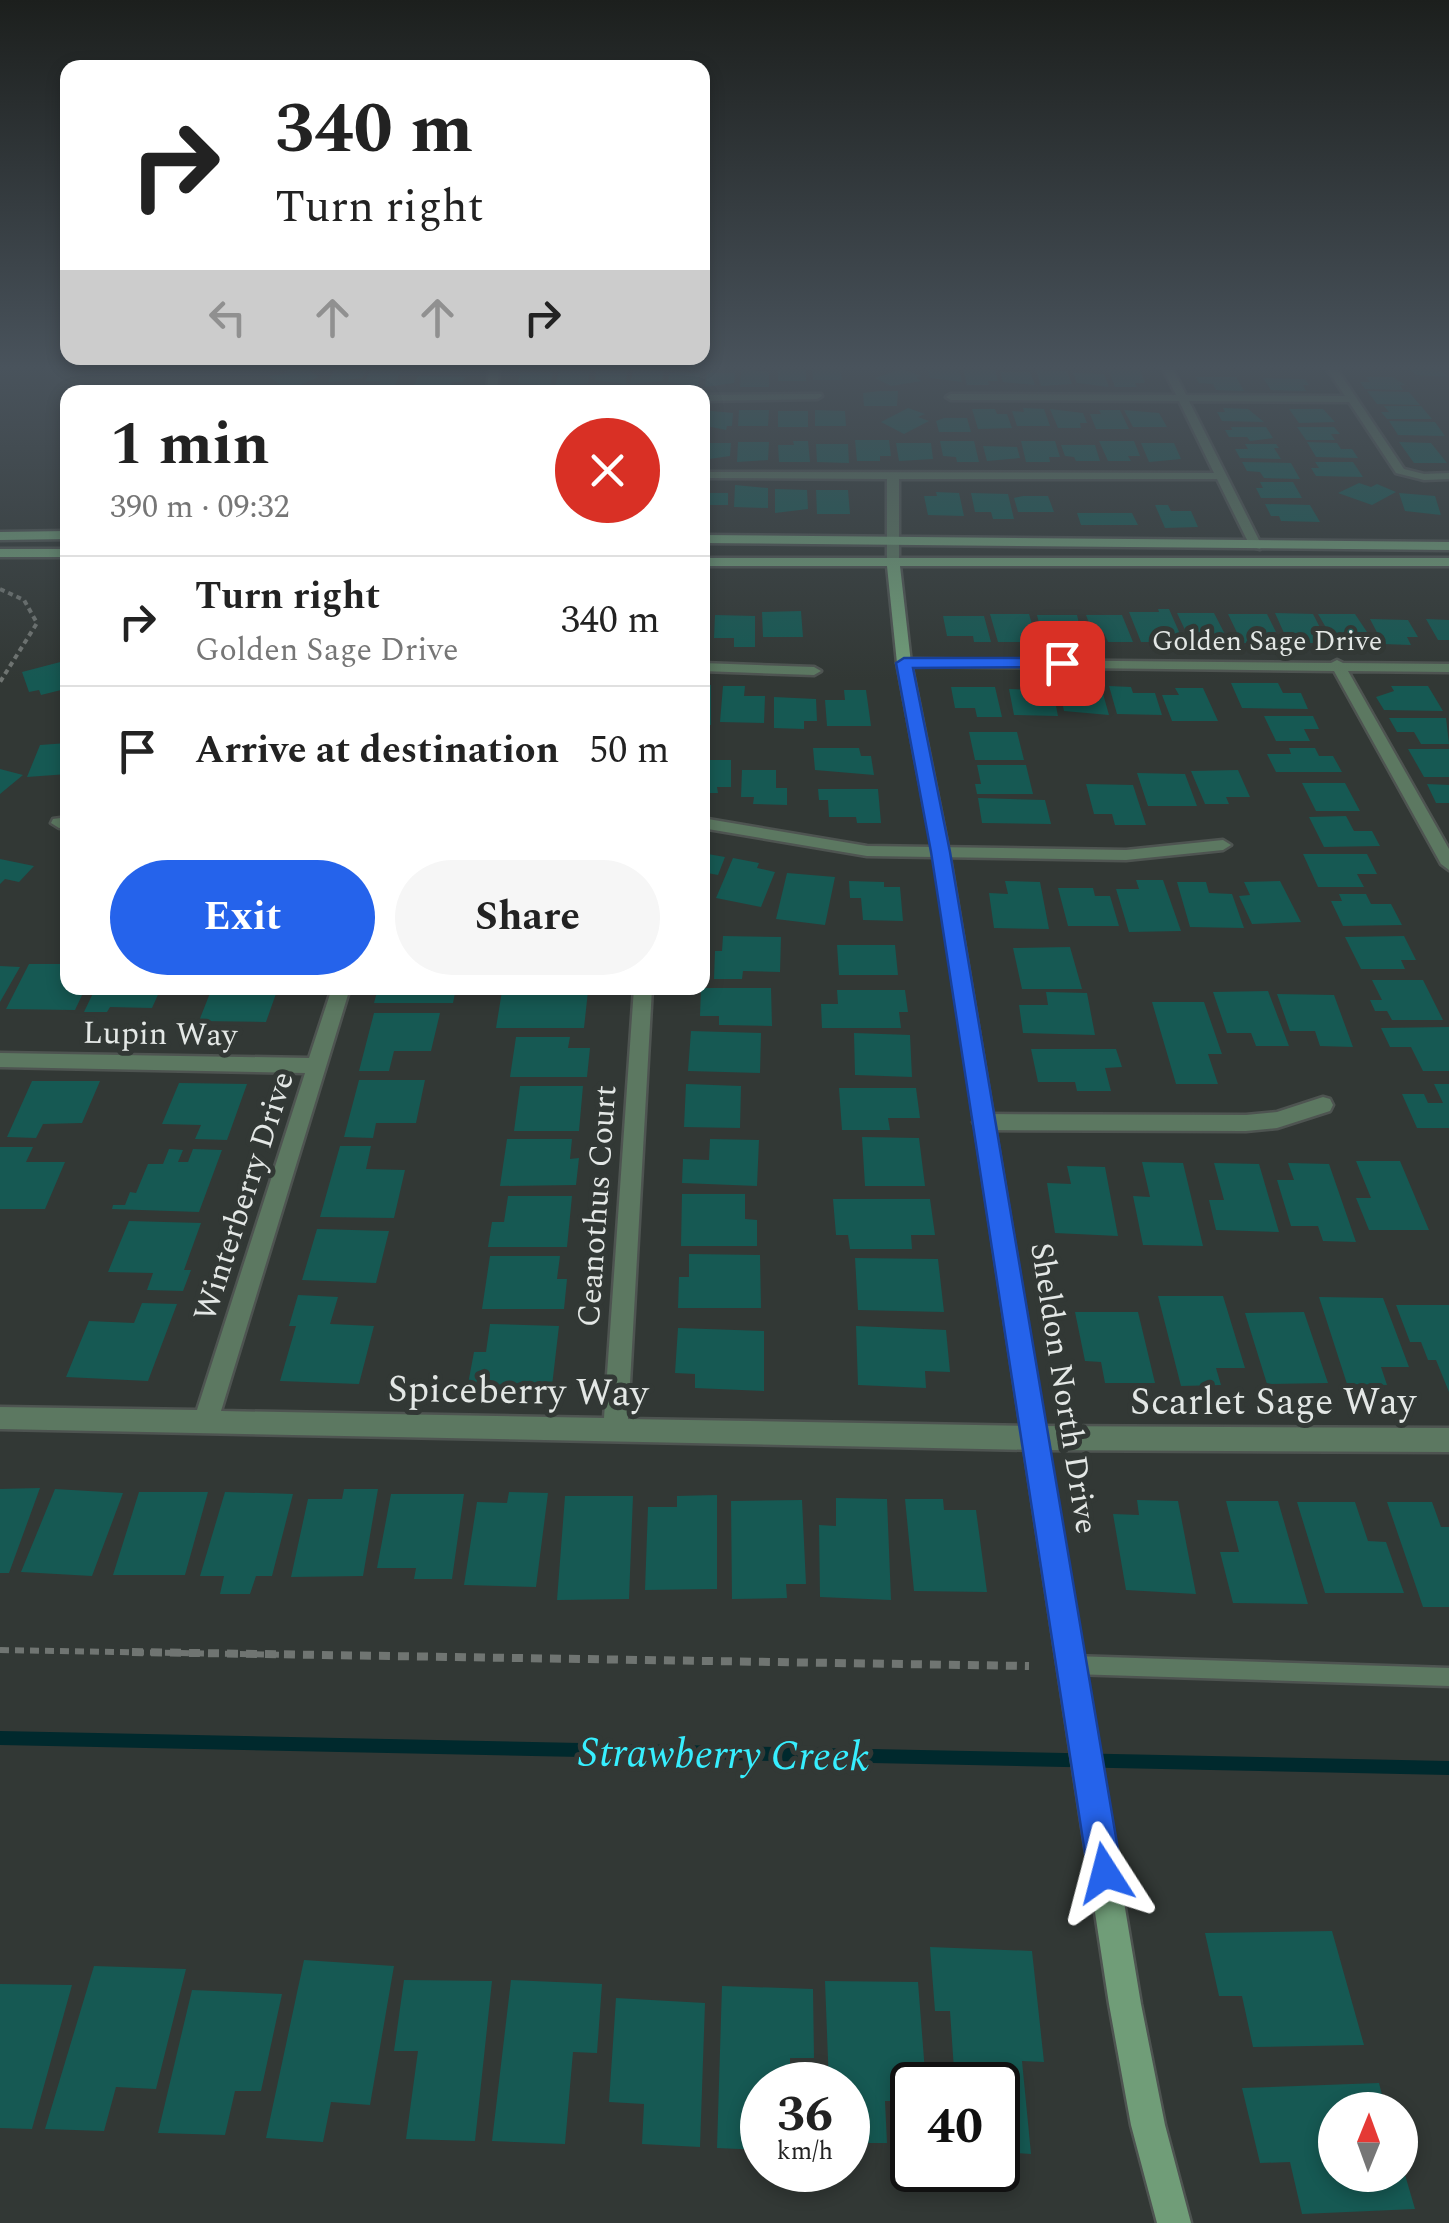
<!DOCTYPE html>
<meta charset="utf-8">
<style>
:root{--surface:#fff;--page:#f6f6f6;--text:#222;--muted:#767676;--line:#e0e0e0;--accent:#2563eb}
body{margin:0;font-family:Spectral,serif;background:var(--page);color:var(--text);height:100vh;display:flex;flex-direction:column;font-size:38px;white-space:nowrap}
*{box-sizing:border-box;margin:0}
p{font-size:32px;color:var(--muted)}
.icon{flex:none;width:55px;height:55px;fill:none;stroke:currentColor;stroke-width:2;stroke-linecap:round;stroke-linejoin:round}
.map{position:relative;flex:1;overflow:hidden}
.side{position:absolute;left:60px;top:385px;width:650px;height:610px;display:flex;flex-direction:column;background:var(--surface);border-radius:20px;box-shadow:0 5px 15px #0003}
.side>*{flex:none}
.top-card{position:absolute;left:60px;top:60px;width:650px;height:305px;border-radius:20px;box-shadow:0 5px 15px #0003;background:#fff;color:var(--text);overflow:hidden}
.needle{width:65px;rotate:1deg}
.fabs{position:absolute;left:1318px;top:2092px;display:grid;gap:20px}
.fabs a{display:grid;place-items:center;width:100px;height:100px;border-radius:50%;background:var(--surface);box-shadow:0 5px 15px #0003;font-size:50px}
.speed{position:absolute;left:740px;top:2062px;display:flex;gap:20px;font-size:50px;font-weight:700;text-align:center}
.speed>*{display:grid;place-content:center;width:130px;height:130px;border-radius:50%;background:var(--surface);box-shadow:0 5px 15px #0003;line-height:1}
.speed small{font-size:25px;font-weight:400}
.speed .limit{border:5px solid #111;border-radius:15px;background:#fff;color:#111}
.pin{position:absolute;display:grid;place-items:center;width:85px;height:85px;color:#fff;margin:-42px;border-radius:20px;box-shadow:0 5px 15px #0006}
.me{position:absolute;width:110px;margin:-55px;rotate:351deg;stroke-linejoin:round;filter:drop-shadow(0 0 8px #0008)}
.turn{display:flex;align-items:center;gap:35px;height:210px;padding:0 50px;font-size:45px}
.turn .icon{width:130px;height:130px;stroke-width:2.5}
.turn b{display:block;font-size:70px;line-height:85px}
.lanes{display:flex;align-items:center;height:95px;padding:0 50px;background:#0003;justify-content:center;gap:50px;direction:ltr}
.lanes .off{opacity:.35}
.round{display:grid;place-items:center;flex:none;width:105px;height:105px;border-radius:52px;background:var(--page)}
.summary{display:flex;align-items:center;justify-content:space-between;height:170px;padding:0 50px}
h1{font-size:60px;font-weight:700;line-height:75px}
.action{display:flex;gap:20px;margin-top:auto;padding:20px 50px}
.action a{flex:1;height:115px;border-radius:60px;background:var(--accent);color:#fff;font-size:40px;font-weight:700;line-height:115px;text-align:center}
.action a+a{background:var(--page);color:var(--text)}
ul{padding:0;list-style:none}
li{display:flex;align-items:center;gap:30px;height:130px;padding:0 50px;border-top:2px solid var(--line)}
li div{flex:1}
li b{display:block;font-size:38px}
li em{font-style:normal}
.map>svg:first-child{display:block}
</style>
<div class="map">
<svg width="1449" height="2223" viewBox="0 0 1449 2223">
<rect width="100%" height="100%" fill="#323835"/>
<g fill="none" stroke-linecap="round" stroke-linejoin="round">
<path stroke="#00292d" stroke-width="14" d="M0,1738l1449,30"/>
</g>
<path fill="#165953" d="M293,369h14l12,8 -31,13 -20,-14 21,-3 -4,-2z
M335,369h32l-5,9 -34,4z
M371,369h21l9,2 -6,14h-16l2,-4h-16z
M741,369l28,3v15h-29z
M778,369h28v12h-28z
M812,369h28l2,11h-29z
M901,369l21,7 -6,2 6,3 -31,5 -16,-8z
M928,369h31l3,13 -32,-4z
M963,369h32l3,12h-10l1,4h-22z
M1108,369l32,1 5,13h-10l2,4h-22z
M1408,369h30l11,8 -32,-2z
M627,370l-1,14 -31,-4 1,-9z
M633,370l31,1 -2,10 -32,3z
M1036,370l31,1 5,13 -31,2z
M559,371h31l-2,12 -33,3z
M520,372h33l-3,14 -32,-3z
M1000,372h30l5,13 -32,-3z
M669,373h31l-2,14 -30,-5z
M707,373h28l-1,10 -29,4z
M1073,373l31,1 5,13 -32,-4z
M418,376l47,1 -2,5h-11l-2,6 -37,-1z
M1196,377h40l8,14 -28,-1 -3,-6 -14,-1z
M1366,377h27l12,8h-5l3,5 -38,-1 -5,-7h10z
M1263,378l42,1 4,6h-6l3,6 -35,-1z
M880,391h18l-1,15h-33l-1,-13z
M1367,391l42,1 11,13 -43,-1z
M1384,406h37l11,13h-45l-6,-7h8z
M908,408l17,6 -7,3 11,4 -25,13 -23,-12z
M1023,408l21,1 6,17h-33l-5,-15 12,1z
M1223,408l25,1 16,13 -42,-1 -5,-9h8z
M972,409h23l2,5h10l5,14 -34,1z
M1050,409l33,4 4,10h-7l1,5h-23z
M1289,409h34l12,13 -36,1z
M702,410l31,3 -1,13h-5l-1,4 -24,-5z
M739,410h30l-1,16h-30z
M815,410l30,1 1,15h-31z
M1099,410h21l9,19h-33l-6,-15h11z
M1124,410l35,3 8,14h-34z
M778,411h30v16h-30z
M944,418h23l4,14h-32l-3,-11z
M1389,421l46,1 10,14 -47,-1z
M1231,427h35l7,11 -23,3 -3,-4h-18l-4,-7h7z
M1297,427h37l6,7h-9l4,6h-29z
M855,440h34l2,16h-11v5h-23z
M793,441h15l2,21h-31l-1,-17h16z
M940,441h34l5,21h-22l-1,-5 -13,-1z
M1021,441h34l5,16h-11l1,5h-24z
M1099,441h35l6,15h-12l3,5h-23z
M738,442h31l-1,18 -31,2z
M1307,442l30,1 4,6h11l6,9 -42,-1z
M1399,442l32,1 16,20h-33z
M702,443h29l-1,13 -28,4z
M896,443h35l2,16 -34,2z
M1141,443h33l7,16 -32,3z
M816,444h32l1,19 -32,-1z
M1245,444h31l3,4h-5l7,11 -41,-1 -5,-9h13z
M1061,445h34l5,16h-24l-2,-4 -9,-1z
M983,446l34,1 3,11 -33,3z
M1242,462l49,1 9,16 -36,-1 -4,-6 -13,-1z
M1315,462h38l10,15 -47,-1 -5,-8h8z
M1260,482h33l9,16h-41l-5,-10h7z
M1359,483l12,4 6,-3 19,8 -24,13 -34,-12z
M735,485l33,3v20l-34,-1z
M702,487h8v6h18v12h-26z
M775,489l32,1 1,19 -33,4z
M816,490h32l2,24h-33z
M936,492l23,1 5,23 -36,-1 -4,-19h13z
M971,493l37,1 6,25h-21l-2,-7h-16z
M1399,493l36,3 6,19 -36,-4z
M1023,496h25l6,16h-36l-4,-14z
M1265,504l45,1 10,17 -39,-1 -2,-5h-8z
M1155,505h13l3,6h20l7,16 -33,1z
M1077,513h55l6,12h-57z
M1158,609h11l11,25h-14l3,8h-28l-12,-30h30z
M801,611l2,26h-40l-1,-25z
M1177,613h37l15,29h-21l-4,-10h-18z
M1275,613l38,1 15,29h-20l-5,-10h-19z
M990,614h39l6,20h-12l2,8h-27z
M1228,614h39l9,18h-9l3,5h-8l3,6h-23z
M1318,614h37l12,18h-9l3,6h-9l3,5h-20z
M715,615l40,1v31h-21v-9h-20z
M1037,615h40l5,21 -40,-1z
M1086,615h36l11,27h-25l-4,-9 -11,1z
M943,616h41l7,26h-17l-1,-6h-26z
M1370,619l38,1 10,17h-11l4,8 -28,-1z
M1426,619l23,1v20h-11z
M68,660l-3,29 -24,6 -2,-5 -10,2 -7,-20z
M1231,683h47l5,10h18l7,16 -66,-1z
M702,685h9v40h-9z
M723,686h22l-1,10h21l-1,27 -44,-1z
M1037,686h15l6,30 -44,-1 -5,-26 28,1z
M1109,686l22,1 2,6h22l7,22 -45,-1z
M1391,686h37l15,25 -59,-1 -8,-13 18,-6z
M951,687h44l7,30h-25l-2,-9h-20z
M1175,688h28l15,33h-46l-10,-26h17z
M1059,689l43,1 7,25 -45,-4z
M844,690h22l5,36h-44l-2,-26h20z
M774,697l42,2 1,22h-13v8l-30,-1z
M1264,716h49l6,13h-15l6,12h-34z
M1389,718h57l3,26h-28l-7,-12h-17z
M969,732h48l7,28h-49z
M68,743v31l-41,3 13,-32z
M813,748h46l2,8h10l3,19 -59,-5z
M1289,748h26l4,8h14l9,16h-66l-9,-18h24z
M1408,749h41v28h-25z
M702,760h29v27h-14l1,6h-16z
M977,765h49l7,29h-56l-2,-10h6z
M0,769l23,6 -23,19z
M742,770h34v18h11v17l-34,-1 1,-7h-13z
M1238,770l12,27h-24l3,7h-24l-14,-33z
M1137,773l48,1 12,32h-49z
M1302,783h43l15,28h-44z
M1086,784l47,1 13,40h-31l-3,-11h-18z
M1427,784l22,1v18h-13z
M818,789h60l3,34h-24l-1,-6h-27l-1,-17h-9z
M978,798l67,2 6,24 -69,-1z
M1346,816l8,15h18l8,15 -56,1 -15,-30z
M702,853l23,4 -7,18 -16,-3z
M1303,854h64l10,20h-20l7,13h-46z
M733,858l26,5 -2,5 18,4 -14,35 -45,-9z
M0,859l34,7 -15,16 -14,-3 -5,5z
M787,873l48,4 -10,48 -49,-6z
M1136,880h27l18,51 -52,1 -13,-43h23z
M849,881l35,1v5h16l3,34 -40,-1 -2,-22h-11z
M1005,881l35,1 9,47 -55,-1 -5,-35 19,1z
M1280,881l21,41 -49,2 -13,-28 11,-1 -6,-13z
M1177,882h29l3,11 23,1 12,34 -54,-1z
M1058,888h35l2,8h15l9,30h-51z
M1339,894h27l5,10h20l11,21 -59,1 -12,-25h11z
M723,936l58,1 -1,35 -37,-1 -1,8h-28l1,-28h7z
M1404,936l12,24h-15l4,9h-44l-16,-32z
M837,945h58l3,30h-59z
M1070,947l12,42h-60l-9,-41z
M29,964h39v24l17,1 -10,21 -69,-1z
M0,966l20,1 -20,35z
M1372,980h51l20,40h-51l-5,-9h-12l-5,-11h12z
M161,988l-9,20 -42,-1 -3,5h-23l11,-23z
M212,988h66l-12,34 -67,-1z
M378,988h78l-3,15h-79z
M701,988h70l1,38 -53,-1v-9h-19z
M837,990h68l3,22h-9l2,16h-79l-1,-24h17z
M502,991h86l-4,37h-88z
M1268,991l21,55h-33l-5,-13h-24l-14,-41z
M1046,992l41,1 8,42 -72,-2 -4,-28h29z
M1277,994l57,1 19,52 -33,-1 -5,-15h-25z
M1152,1002h52l18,52h-14l10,30h-42z
M374,1013h66l-9,38h-37l-5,20h-30z
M1449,1027v44h-26l-12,-24h-21l-9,-19z
M691,1031l70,2 -1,40 -72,-2z
M854,1033l56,2 2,42 -57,-2z
M516,1037h54l-2,11h22l-3,29h-77z
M1031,1049h85l6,18 -17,1 6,23h-34l-2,-9h-37z
M359,1080h66l-9,43h-40l-3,15 -29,-1z
M32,1081h68l-18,42 -39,1 -7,14 -29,-1z
M179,1083l68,1 -20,56 -32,-1 6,-14 -39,-1z
M686,1084l55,2 -1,42 -56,-1z
M1434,1084h15v44h-32l-15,-34h22l4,9h15z
M520,1086h63l-4,45h-65z
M839,1088h77l4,30h-32l2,12h-48z
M862,1137l57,1 6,48h-60z
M507,1139h65l-2,20 9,-1 -3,27 -76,1z
M710,1139l49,1 -2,46 -75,-3 1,-24 26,1z
M340,1146h31l-5,23 39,1 -11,48 -74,-1z
M0,1147h33l-7,15h39l-20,47h-45z
M169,1149l14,1 -5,12h10l5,-13 29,1 -23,62 -87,-3 1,-4h12l5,-13 6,1 12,-29h15z
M1356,1161h44l29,69h-60l-13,-32h15z
M1142,1162l41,1 20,83 -60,-1 -10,-49 17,1z
M1214,1163l45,1 20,68 -63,-2 -7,-30h15z
M1288,1163l41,1 27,78 -33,-1 -5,-15h-27l-14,-46h17z
M1067,1166l38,1 13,69 -63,-3 -8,-50 24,1z
M682,1194h63v25l12,1v26h-76z
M508,1196h64l-5,51h-79l4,-25h12z
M833,1199h97l5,36h-24l1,14h-62l-2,-14h-12z
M129,1221l72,2 -17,47h7l-8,21 -36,-1 6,-17 -45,-1z
M317,1229l72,2 -13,52 -74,-3z
M689,1254l71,1 1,53h-83l1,-31h10z
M490,1256h70l-3,23h10l-3,30h-82z
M855,1258l83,1 6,53 -86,-2z
M298,1295l40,2 -8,27 44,2 -15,58 -79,-3 16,-55h-7z
M1158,1296h65l22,72h-29l5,17 -40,1z
M1319,1297l64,1 26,69h-28l6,18 -40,-1z
M142,1303l35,1 -29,77 -82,-4 23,-56 45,2z
M1396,1305h53v87l-13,-32h-8l-7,-18h-11z
M1075,1312h63l17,71h-50l-4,-21 -16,-1z
M1304,1312l24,71 -61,1 -22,-71z
M490,1324l69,2 -7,60 -84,-2 6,-32h12z
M856,1326l90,4 4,42 -25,-1 1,17 -68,-3z
M678,1328l86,3v60l-69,-3v-14l-20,-1z
M40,1488l-31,85h-9v-84z
M55,1489l68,4 -31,83 -71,-4z
M344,1489h34l-15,87 -72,1 17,-78h34z
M139,1492h69l-23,83h-72z
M225,1492l68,2 -21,82h-16l-6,18h-30l4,-18h-24z
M509,1492l39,1 -12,94 -72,-2 13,-83 30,1z
M391,1494h73l-12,85h-38l2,-11h-39z
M717,1495v94l-72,1 3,-83h29v-11z
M565,1496h68l-4,103 -72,1z
M836,1498l51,1 4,101 -71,-3 -1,-72 17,1z
M905,1499h38l1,11h32l11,82 -73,-1z
M802,1500l4,84h-20l1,14 -55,1 -1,-98z
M1137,1500l41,1 18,93 -70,-4 -13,-76 26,1z
M1226,1501h52l30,103 -75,-1 -13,-51h19z
M1297,1502h58l13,39 18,1 18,51h-79z
M1387,1502h45l9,25h8v80h-26z
M1332,1931l32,114 -111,2 -11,-51h-23l-14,-63z
M930,1947l102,4 12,111 -22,-1 9,93 -33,-2v-67h-43l-5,-74h-15z
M304,1960l90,6 -24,139 -39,-3 -8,40 -57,-4z
M94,1966l92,3 -30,120 -40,-2 -12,44 -59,-2z
M404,1980l88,1 -17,160 -69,-2 12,-88h-24z
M511,1980l91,4 -5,69 -24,-1 -8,92 -73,-3z
M825,1981l93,1 8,103h-14v16h-27l2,42h-39v-58h-19z
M0,1984l72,1 -40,144 -32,-1z
M722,1986l91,3 1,69h-24v27h-28v65l-45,-2z
M192,1990l90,4 -21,97h-26l-10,44 -67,-2z
M616,1998l89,5 -5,144 -58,-3 2,-40 -35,-2z
M1379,2083l7,27h-51v65h65l1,-14 14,48 -113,5 -12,-52 -30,1 -18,-75z"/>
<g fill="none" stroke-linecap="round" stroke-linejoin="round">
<defs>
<path id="lane" d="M1072,1656l377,12v18l-377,-12 -7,-2 -2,-7 2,-7z"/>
<path id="street" d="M489,369h10l-2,23h-10z
M1163,369h10l13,26 159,1 -18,-27h10l67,100 20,5 25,-1v6l-25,1 -28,-7 -47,-71 -160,-1 73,145 -2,3 -10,-3 -33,-67h-318v85l-6,4 -6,-4v-85l-185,-1v-6l512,1 -35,-72 -228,-1 -5,-3 5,-3 225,1z
M821,394l1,2 -5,3 -115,2v-6z
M904,659l427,4 6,-3 6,3 106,1v8l-101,-1 101,178v21l-8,-6 -107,-193 -435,-5 -2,-3z
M702,663l112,4 7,4 -7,4 -112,-4z
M68,817v10l-9,1 -8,-5 2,-4z
M702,818l165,28 259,4 97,-10 8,5 -8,5 -97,10 -259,-4 -165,-28z
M332,988h18l-129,423 383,7 30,-430h18l-24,431 408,7 413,2v24l-413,-2 -1036,-21v-22l197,3 108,-337 -305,-6v-14l309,5z
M1323,1097l7,2 3,6 -3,6 -53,17 -31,3 -263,-1 -7,-2 -3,-6 3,-6 7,-2 263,1 31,-3z"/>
<path id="secondary" d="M68,531v8l-68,1v-8z
M702,535l747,7v8l-747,-7z
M0,549h68v8h-68z
M702,558h747v8h-549l11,97 38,189 192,1152 24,121 26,98h-34l-26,-98 -22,-121 -176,-1152 -36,-189 -10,-97h-185z"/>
</defs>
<use href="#lane" stroke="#4e5451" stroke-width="5"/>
<use href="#street" stroke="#4e5451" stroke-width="5"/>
<use href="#secondary" stroke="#4e5451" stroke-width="5"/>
<path stroke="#707572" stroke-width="4" stroke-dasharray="5 4" stroke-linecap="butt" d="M0,589l24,11 13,23 -37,59"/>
<path stroke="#707572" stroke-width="6" stroke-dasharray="9 6" stroke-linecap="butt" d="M0,1650l293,5"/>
<path stroke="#707572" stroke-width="8" stroke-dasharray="11 8" stroke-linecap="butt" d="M132,1652l897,14"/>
<use href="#lane" fill="#5c7861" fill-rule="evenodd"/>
<use href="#street" fill="#5c7861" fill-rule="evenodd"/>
<use href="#secondary" fill="#709d78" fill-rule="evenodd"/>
</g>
<linearGradient id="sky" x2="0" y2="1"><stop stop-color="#1c1f1d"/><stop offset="0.54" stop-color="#49535c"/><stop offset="1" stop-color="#49535c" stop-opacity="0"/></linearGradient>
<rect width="1449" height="680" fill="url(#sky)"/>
<path fill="#2563eb" stroke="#184099" stroke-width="2.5" d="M1062,658l5,2v7l-154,1 37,184 172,1021 -5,12 -12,5 -12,-5 -5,-12 -157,-1021 -35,-189 8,-5z"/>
<g text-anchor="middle" stroke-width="10" stroke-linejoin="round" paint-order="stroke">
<g font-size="28" fill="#e3e7e5" stroke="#323835">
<text x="1267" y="650">Golden Sage Drive</text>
</g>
<g font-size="32" fill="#e3e7e5" stroke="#323835">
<text transform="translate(160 1033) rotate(1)" y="11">Lupin Way</text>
<text transform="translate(243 1196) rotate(-72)" y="11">Winterberry Drive</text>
<text transform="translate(596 1206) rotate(-86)" y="11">Ceanothus Court</text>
<text transform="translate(1065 1388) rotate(81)" y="11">Sheldon North Drive</text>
</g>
<g font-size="38" fill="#e3e7e5" stroke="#323835">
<text transform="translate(518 1390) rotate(1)" y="13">Spiceberry Way</text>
<text x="1273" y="1414">Scarlet Sage Way</text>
</g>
<g font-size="42" font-style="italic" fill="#37efff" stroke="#323835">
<text transform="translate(724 1753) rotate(1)" y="15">Strawberry Creek</text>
</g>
</g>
</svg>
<div class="fabs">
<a><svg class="needle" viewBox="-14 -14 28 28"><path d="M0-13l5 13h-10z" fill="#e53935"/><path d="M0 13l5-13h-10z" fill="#767676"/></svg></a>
</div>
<div class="speed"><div>36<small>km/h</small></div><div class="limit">40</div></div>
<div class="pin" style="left:1062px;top:663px;background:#d93025"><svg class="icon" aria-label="arrive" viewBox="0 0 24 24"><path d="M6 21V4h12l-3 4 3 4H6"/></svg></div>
<svg class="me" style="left:1105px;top:1873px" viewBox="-20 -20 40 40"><path d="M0-17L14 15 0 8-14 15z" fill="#2563eb" stroke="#fff" stroke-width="4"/></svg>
<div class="top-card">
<div class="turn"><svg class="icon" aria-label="right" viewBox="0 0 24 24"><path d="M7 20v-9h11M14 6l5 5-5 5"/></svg><div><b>340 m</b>Turn right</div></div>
<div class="lanes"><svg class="icon off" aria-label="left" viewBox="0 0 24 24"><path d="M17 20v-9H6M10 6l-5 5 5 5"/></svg><svg class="icon off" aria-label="ahead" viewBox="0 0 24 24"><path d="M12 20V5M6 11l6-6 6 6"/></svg><svg class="icon off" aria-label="ahead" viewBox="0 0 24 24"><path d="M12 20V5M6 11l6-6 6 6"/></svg><svg class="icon" aria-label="right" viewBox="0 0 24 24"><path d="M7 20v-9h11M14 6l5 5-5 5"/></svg></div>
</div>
<section class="side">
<div class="summary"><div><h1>1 min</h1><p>390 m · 09:32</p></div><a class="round" style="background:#d93025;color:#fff"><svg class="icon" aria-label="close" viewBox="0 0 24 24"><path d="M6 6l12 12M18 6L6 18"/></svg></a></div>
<ul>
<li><svg class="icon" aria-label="right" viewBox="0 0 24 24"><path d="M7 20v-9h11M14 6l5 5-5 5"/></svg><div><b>Turn right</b><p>Golden Sage Drive</p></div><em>340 m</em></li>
<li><svg class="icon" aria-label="arrive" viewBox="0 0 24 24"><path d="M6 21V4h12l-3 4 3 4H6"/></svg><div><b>Arrive at destination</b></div><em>50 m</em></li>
</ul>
<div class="action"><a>Exit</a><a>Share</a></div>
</section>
</div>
